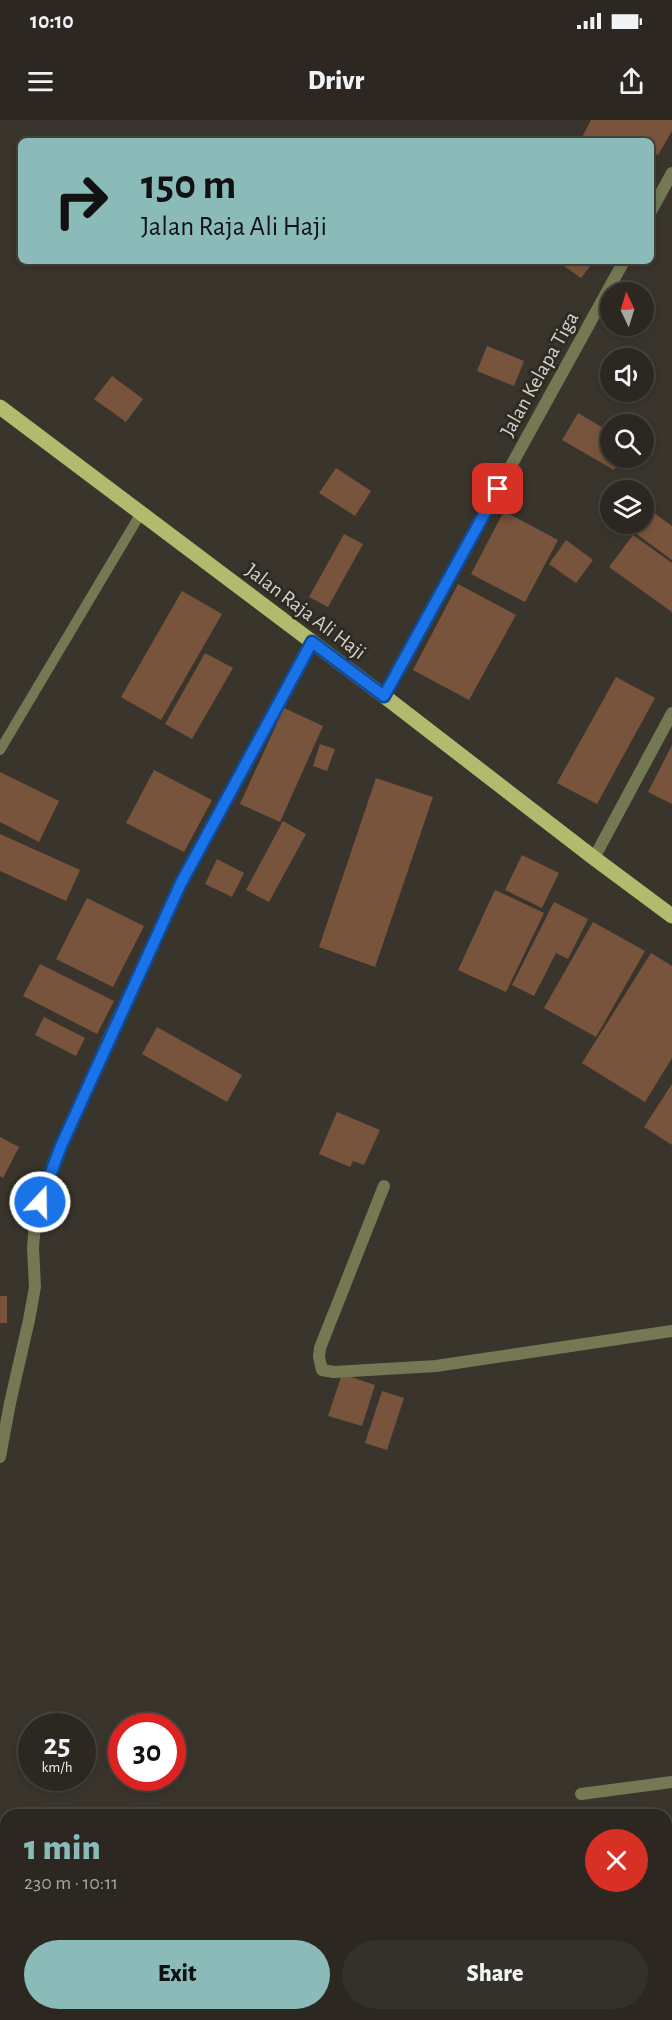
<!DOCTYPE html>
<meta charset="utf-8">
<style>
:root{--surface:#2c2821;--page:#34302a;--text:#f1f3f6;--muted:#a6a6a5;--line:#48443f;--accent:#8bbbb9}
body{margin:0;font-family:"Alegreya Sans",sans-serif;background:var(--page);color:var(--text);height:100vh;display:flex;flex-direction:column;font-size:22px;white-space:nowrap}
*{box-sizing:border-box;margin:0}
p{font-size:20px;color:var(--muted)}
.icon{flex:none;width:33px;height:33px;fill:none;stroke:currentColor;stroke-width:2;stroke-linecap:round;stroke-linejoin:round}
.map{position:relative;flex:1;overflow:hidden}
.sheet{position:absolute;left:0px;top:1689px;width:672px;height:212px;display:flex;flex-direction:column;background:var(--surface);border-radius:18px 18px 0 0;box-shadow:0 3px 9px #0003,0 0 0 2px var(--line)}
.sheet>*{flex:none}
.banner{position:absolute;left:18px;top:18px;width:636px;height:126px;border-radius:9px;box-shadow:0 3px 9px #0003,0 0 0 2px var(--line);background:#8bbbb9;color:#111;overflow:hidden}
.needle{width:39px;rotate:356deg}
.buttons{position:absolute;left:600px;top:162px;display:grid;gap:12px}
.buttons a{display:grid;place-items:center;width:54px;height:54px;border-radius:50%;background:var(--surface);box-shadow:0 3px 9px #0003,0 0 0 2px var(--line);font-size:30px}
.speed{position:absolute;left:18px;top:1593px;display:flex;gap:12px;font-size:30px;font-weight:700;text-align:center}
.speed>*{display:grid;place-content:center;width:78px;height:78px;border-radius:50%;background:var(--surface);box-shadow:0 3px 9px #0003,0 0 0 2px var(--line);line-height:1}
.speed small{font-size:15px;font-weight:400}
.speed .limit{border:9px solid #d22;background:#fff;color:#111}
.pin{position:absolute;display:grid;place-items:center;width:51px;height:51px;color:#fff;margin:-26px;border-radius:12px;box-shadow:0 3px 9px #0006}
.me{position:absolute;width:66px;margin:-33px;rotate:21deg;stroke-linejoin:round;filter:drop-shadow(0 0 4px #0008)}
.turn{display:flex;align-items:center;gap:21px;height:126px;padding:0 24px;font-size:27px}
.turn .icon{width:78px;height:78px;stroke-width:2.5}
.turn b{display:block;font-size:42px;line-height:51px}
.round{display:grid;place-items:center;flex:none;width:63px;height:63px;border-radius:32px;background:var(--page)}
.overview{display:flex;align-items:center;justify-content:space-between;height:102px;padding:0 24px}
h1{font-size:36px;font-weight:800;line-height:45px;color:var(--accent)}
.primary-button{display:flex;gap:12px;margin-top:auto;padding:12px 24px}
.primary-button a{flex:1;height:69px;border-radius:36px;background:var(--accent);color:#111;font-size:24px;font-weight:800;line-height:69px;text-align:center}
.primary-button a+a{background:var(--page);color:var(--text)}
.status{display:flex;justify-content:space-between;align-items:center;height:42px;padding:0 30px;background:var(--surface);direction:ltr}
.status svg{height:16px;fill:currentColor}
header{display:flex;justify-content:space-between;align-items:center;height:78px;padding:0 24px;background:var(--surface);font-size:27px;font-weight:800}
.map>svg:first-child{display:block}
</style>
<div class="status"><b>10:10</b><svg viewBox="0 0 49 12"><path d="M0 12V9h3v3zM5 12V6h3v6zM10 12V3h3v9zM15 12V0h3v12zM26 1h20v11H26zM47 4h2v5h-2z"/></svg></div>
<header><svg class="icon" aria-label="menu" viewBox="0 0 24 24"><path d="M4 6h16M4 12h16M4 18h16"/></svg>Drivr<svg class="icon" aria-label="share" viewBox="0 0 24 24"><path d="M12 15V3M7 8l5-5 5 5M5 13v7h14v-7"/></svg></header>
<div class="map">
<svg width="672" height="1900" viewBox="0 0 672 1900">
<rect width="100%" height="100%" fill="#3a352c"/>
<path fill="#79543c" d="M591,0h81v11l-14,24 -7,-3v-11h-71z
M557,141h37l-13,17z
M487,226l37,15 -10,25 -37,-15z
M112,256l31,23 -17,23 -32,-23z
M578,293l32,19v26h11l-7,12 -52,-30z
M336,348l35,23 -16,25 -36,-23z
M650,390l22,16v34l-38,-28 7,-8h3v-5z
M504,391l54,29 -33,62 -54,-28z
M344,414l19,10 -35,63 -19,-10z
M633,415l39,28v49l-63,-45z
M566,420l27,20 -17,23 -27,-19z
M458,464l58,31 -47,85 -56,-30z
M182,471l40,23 -61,106 -40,-23z
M205,533l28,15 -41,71 -27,-15z
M616,557l39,21 -58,106 -40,-21z
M284,588l39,18 -43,96 -40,-18z
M320,624l15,5 -8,22 -14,-5z
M672,625v59l-24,-12z
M154,650l58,30 -28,52 -58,-29z
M0,652l59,29 -20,41 -39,-20z
M376,658l57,19 -58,170 -56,-20z
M283,701l23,13 -37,68 -23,-12z
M0,714l80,36 -14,31 -66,-30z
M522,735l37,18 -17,35 -37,-18z
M217,739l27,14 -12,24 -27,-13z
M495,770l49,23 -38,79 -48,-22z
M87,778l57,28 -31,61 -57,-28z
M554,782l34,17 -20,40 -12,-6 -22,43 -22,-11z
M593,802l52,29 -49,86 -52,-29z
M651,833l21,13v92l-27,44 -63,-39z
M40,844l74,37 -17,33 -74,-38z
M44,897l41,21 -9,18 -41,-21z
M157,907l85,48 -15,27 -85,-48z
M672,964v61l-28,-18z
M337,992l43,18 -16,35 -11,-4 -3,6 -31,-13z
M0,1017l19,10 -16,31 -3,-2z
M0,1176h7v27h-7z
M342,1254l33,11 -13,41 -34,-10z
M382,1271l22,7 -17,52 -22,-7z
M666,1724h6v55h-6z
M0,1803l6,1v45l-6,-1z
M392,1894h24v2l-24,2z"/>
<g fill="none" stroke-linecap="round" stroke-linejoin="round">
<path stroke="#747954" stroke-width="10" d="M0,630l141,-237"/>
<path stroke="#747954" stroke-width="12" d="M651,91l21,-38
M384,576l240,-435
M594,738l78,-145
M384,1066l-64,162 -1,9 3,13 12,2 102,-6 236,-35
M0,1337l10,-54 19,-83 6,-33 -2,-39 2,-25 12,-39 14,-38 50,-113 70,-150 131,-241
M581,1674l91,-12
M468,1894l10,6
M439,1898l24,-4
M78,1900v-6"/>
<path stroke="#b1bb6d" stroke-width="15" d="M0,287l384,289 210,162 78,58"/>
</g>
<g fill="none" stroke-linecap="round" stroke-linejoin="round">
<defs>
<path id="route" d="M40,1082l21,-56 120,-263 131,-241 72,54 114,-207"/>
</defs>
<use href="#route" stroke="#114b97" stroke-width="15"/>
<use href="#route" stroke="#1a73e8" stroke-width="10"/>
</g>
<g text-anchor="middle" stroke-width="6" stroke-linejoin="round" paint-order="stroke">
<g font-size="21" fill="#d4d2cc" stroke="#302b22">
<text transform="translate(539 254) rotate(-61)" y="7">Jalan Kelapa Tiga</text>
<text transform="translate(306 491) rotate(37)" y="7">Jalan Raja Ali Haji</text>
</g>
</g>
</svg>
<div class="buttons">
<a><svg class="needle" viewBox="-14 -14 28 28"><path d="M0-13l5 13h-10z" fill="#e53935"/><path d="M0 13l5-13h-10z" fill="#a6a6a5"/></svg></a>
<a><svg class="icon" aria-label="sound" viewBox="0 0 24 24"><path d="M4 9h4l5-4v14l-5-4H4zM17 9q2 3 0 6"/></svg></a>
<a><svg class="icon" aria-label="search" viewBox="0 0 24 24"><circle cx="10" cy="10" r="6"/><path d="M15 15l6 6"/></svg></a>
<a><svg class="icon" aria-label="layers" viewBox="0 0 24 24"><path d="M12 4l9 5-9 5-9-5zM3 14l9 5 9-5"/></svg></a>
</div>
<div class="speed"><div>25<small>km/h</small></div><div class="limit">30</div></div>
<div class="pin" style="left:498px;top:369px;background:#d93025"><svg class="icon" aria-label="arrive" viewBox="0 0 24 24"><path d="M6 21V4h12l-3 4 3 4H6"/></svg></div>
<svg class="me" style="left:40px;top:1082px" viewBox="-20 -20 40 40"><circle r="17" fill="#1a73e8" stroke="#fff" stroke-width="3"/><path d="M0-11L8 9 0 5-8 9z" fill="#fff"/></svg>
<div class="banner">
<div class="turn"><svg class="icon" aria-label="right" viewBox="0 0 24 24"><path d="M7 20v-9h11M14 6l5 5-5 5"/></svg><div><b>150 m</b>Jalan Raja Ali Haji</div></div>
</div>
<section class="sheet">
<div class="overview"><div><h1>1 min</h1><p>230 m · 10:11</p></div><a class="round" style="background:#d93025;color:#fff"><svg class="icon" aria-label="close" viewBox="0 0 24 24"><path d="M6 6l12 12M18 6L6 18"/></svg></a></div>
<div class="primary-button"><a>Exit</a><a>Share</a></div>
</section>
</div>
